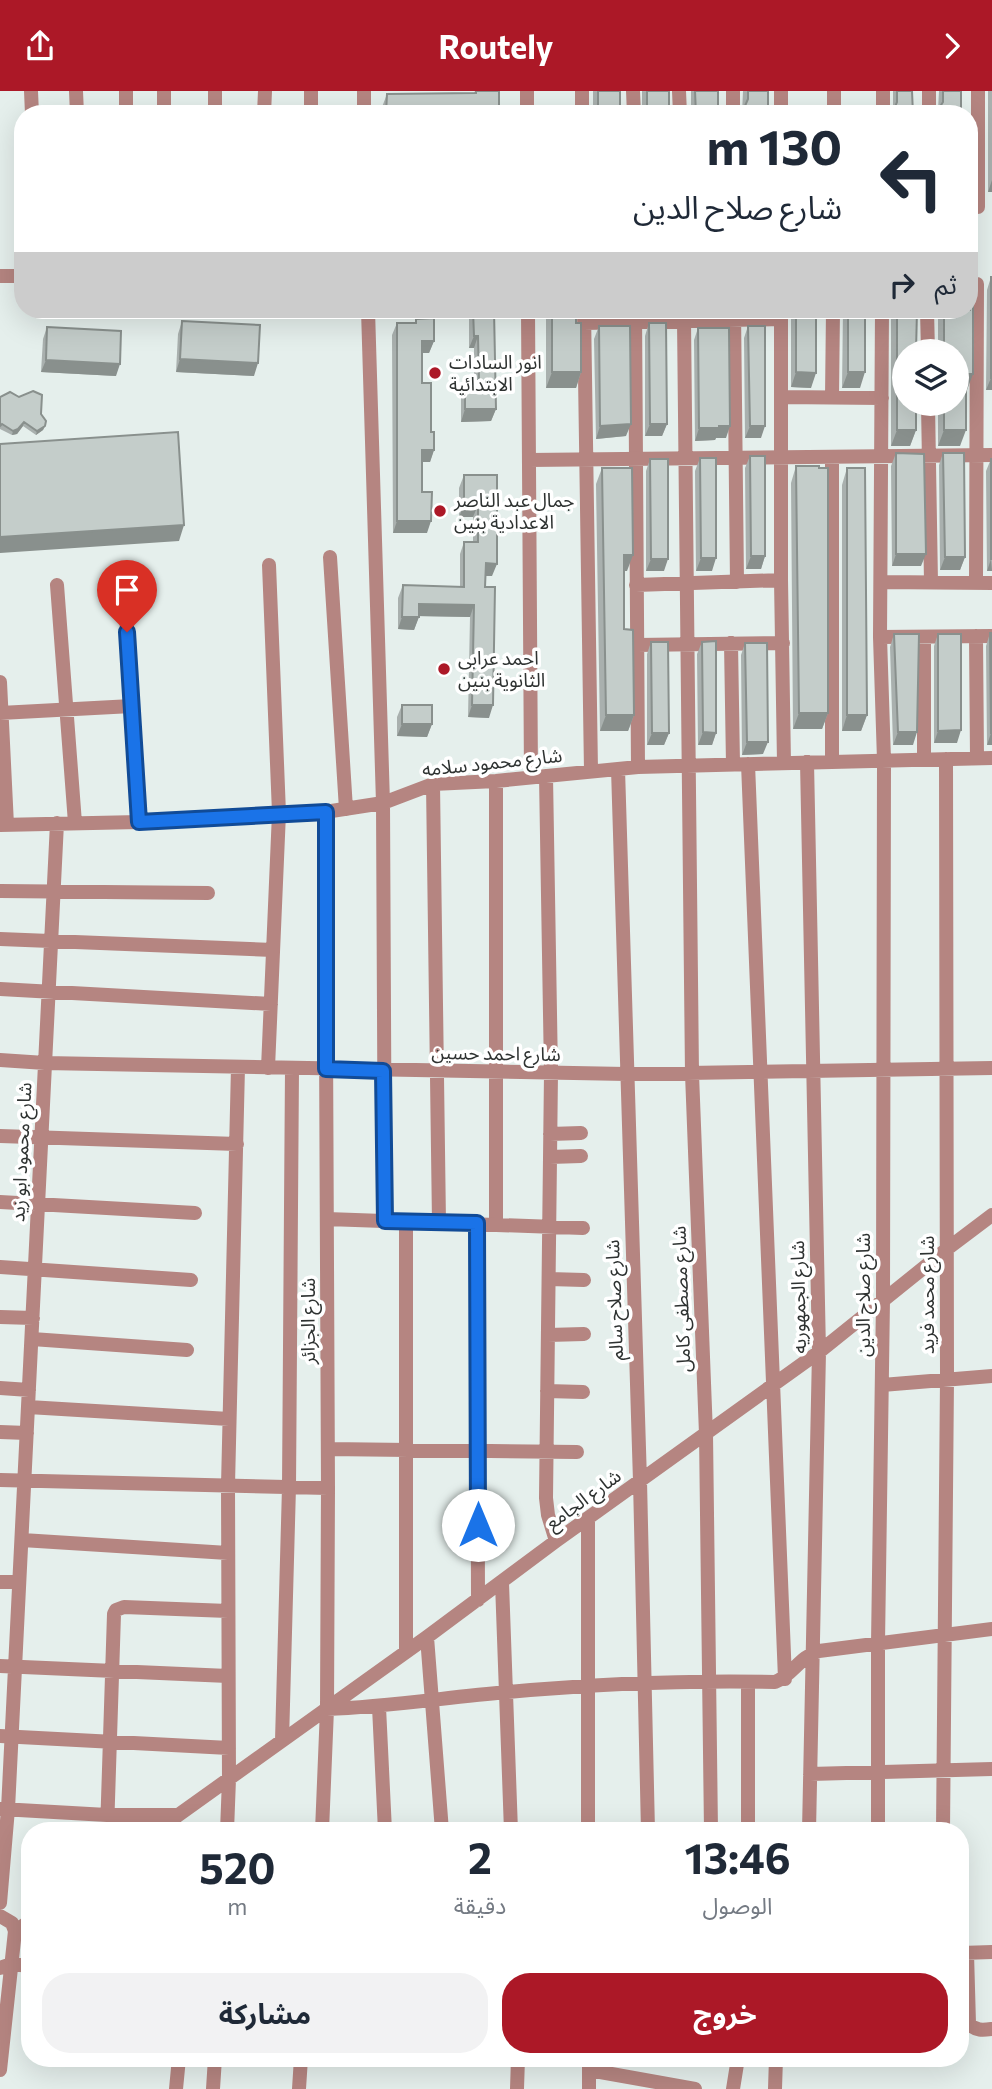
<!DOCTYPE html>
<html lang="ar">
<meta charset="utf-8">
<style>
:root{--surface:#fff;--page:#f2f2f3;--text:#1f2937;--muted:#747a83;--accent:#ac1827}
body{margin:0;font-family:Commissioner,"Noto Sans Arabic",sans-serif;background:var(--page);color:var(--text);direction:rtl;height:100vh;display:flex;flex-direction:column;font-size:26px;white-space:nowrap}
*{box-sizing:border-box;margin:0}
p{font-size:23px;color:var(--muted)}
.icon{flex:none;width:38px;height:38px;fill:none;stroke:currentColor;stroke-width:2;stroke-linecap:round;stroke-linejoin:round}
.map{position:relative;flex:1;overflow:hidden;direction:ltr}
.side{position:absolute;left:21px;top:1731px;width:948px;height:245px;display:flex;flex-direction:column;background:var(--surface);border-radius:28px;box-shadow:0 7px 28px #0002;direction:rtl}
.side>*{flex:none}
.top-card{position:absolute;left:14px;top:14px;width:964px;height:214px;border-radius:28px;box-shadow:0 7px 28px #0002;direction:rtl;background:#fff;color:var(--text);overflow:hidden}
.fabs{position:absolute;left:892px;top:248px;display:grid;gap:14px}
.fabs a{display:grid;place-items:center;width:77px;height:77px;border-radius:50%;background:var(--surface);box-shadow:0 7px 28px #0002;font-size:35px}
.pin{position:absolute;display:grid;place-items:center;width:60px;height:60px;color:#fff;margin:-72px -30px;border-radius:50% 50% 50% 0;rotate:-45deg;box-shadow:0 0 7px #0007}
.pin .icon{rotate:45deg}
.me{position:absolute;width:77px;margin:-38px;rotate:0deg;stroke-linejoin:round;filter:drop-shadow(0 0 5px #0008)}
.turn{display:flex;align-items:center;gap:24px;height:147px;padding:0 21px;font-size:32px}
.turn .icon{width:91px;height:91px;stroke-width:2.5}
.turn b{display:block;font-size:49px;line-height:60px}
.then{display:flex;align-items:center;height:66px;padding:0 21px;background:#0003;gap:14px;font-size:26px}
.eta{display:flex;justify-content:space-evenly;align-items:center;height:119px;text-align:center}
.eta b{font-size:42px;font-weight:700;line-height:49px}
.cta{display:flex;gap:14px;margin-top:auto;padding:14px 21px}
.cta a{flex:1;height:80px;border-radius:28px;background:var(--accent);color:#fff;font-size:28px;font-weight:700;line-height:80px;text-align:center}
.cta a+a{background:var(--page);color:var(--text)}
header{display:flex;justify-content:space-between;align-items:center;height:91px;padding:0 21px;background:var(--accent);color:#fff;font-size:32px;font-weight:700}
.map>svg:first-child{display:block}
</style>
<header><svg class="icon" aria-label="forward" viewBox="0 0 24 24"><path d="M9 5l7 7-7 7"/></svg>Routely<svg class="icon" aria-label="share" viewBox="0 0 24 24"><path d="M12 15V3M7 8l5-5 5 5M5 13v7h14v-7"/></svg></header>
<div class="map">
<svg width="992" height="1998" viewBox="0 0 992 1998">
<rect width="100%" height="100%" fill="#e5efec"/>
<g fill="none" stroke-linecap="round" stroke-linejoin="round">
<path stroke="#b58581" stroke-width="14" d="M31,0l1,23
M76,0l1,23
M126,0v23
M164,0v23
M215,0v23
M311,0v23
M364,0v23
M527,0v23
M582,0v23
M633,0l1,23
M679,0l1,23
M733,0v23
M781,0v23
M929,0v23
M264,23l1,-23
M834,23v-23
M883,23v-23
M978,116v-116
M0,185h23
M368,219l15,493 2,418
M528,219l3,467
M584,219l7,461
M635,219l3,457
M734,219l3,272
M781,219v270l3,183
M927,219l1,42
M684,229l8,754 14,360 5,397
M584,232l197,-4
M782,306l100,1
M832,306l1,-87
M928,313l3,178
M529,369l463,-5
M330,466l16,252
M124,491l15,240
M881,491l111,1
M976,492l1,-299
M57,494l18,238
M636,494l145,-5
M976,545l1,122
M880,546l112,-1
M924,546v122
M731,552l2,121
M637,554l146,-2
M0,591l7,143
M0,622l132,-7
M807,671l12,590 -10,479
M832,671v-305
M748,673l37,915
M618,678l22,712 8,350
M546,685l5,297 -5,425 2,17 8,26
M496,690v444
M433,693l6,439
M0,734l139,-3 186,-10 58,-9 50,-19 63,-3 142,-14 354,-9
M0,800l208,2
M0,848l273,11
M0,898l271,15
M0,969l45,3 581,11 366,-6
M268,977l11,-255 -10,-248
M550,1043l31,-1
M0,1045l237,8
M550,1066l31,-1
M0,1111l195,11
M327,1128l256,9
M406,1131v430
M477,1132l1,377
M0,1176l191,13
M549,1188l35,1
M0,1226l33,1
M548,1244l36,-1
M32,1248l155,11
M882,1294l110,-9
M0,1297l29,2
M547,1300l36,1
M28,1316l201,12
M0,1341l27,1
M328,1358l249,3
M0,1389l328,8
M588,1428v312
M22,1449l206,13
M0,1491h19
M502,1492l9,248
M427,1546l15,194
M0,1575l228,10
M748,1591v149
M379,1616l6,124
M327,1618c61,-2 120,-12 181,-17 89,-8 178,-12 267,-10 18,-7 24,-25 44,-31l173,-22
M0,1645l229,12
M282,1650l7,-254 3,-418
M810,1683l182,-5
M1,1718l106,6h71
M107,1740l7,-217 2,-4 8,-3 104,4
M156,1740l271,-194 129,-96 263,-189 128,-103 45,-34
M227,1740l2,-52 -1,-294 10,-418
M322,1740l5,-122 1,-221 -3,-676
M878,1740v-188l5,-343 1,-540 -4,-123 2,-327
M943,1740l4,-452 -1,-620
M0,1812l8,-94 49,-986
M0,1825l12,7 3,8 -15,139
M15,1840l15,-10
M961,1862l31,-1
M967,1862l2,71c7,7 14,6 23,5
M0,1877l11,-4 19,2
M589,1967v31
M589,1979l106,19
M176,1998l3,-31
M213,1998l2,-31
M299,1998l2,-31
M517,1998l1,-31
M733,1998l5,-31
M775,1998l1,-31"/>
</g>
<path fill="#a9b0ae" d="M475,0h24v23h-117v-7l5,-13 87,-1z
M593,0h27v23h-27z
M642,0h27v23h-27z
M691,0h27v23h-27z
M743,0h25v23h-26z
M893,0h19l1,23h-24l1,-3 3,-2z
M939,0h22v23h-24l1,-4z
M988,0h4v101h-4z
M991,186h1v113h-6l1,-100z
M431,219h66l-3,9 2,90 -5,12 -30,1v-29l4,-13h9v-32h-5v-29h-35v22l-5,12h-7v30l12,67 -4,12h-8v30l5,41h-34l-1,-198 5,-12h18l1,-4h15z
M546,219h30v13l5,49 -5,16h-30z
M791,219h25l-5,78 -20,-1z
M843,219h22l-5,78h-18z
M891,219h26l-1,120 -6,16h-19z
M938,219h32l-3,80h-1l-6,56h-22v-42h19v-52h-19z
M182,230l72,55 -78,-4 2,-38z
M649,232l18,101 -5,12h-17v-100z
M599,235l27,110 -30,3 -2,-100z
M748,235l13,112h-16l-1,-100z
M47,236l69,49 -75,-4 2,-33z
M698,237l28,110h-10l-1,2 -20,1 -1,-101z
M0,306l41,17 4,12 -2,4 -7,5 -13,-9 -6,8 -5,1 -12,-6z
M896,362l25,113h-29l-1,-100z
M943,362l22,104 -5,13h-20l-1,-105z
M750,365l15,100 -4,13h-15l-1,-101z
M700,367l12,113h-16l-1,-100z
M650,368l14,112h-18v-100z
M991,368l1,112h-5l-1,-100z
M796,375l32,247 -6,16h-29l-2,-246z
M602,377l25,103h-3v58l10,86 -6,16h-28l-4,-247z
M847,377l20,247 -6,16h-19v-246z
M464,384h33l-5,101h-7l4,142 -21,-1 2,-100 -51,-1 -5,14 -16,-1v-31l5,-13 57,2v-33l4,-12h9v-25h-14v-29z
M990,542h2v112h-5l-1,-99z
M894,543l19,111h-20l-3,-98z
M938,543l19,109h-23v-97z
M651,551l18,91 -5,12h-17v-91z
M702,551l14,91 -4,12h-14l-1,-91z
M745,552l18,111 -21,1 -1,-100z
M402,614l30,19 -5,13 -30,-1v-19z"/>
<path fill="#89908d" d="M416,20h57l-1,3h-69z
M992,89v12h-4z
M434,219h38l-3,9h-38z
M474,245h4l-4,12h-5z
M422,250h12l-5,12h-12z
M180,268l78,4 -4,13 -78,-4z
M46,269l74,4 -4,12 -75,-4z
M552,281h29l-5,16h-30z
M796,281l20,1 -5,15 -20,-1z
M848,281h17l-5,16h-18z
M966,283h7l-6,16h-7z
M991,287h1v12h-6z
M465,318h31l-5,12 -30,1z
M24,331l-1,4 -6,8 -5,1 1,-4z
M631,333l-5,12 -30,3 4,-13z
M650,333h17l-5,12h-17z
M45,335l-2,4 -7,5 1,-4z
M719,335h11l-4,12h-10l-1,2 -20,1 4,-13z
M750,335h15l-4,12h-16z
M897,339h19l-6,16h-19z
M944,339h22l-6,16h-22z
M422,359h12l-4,12h-12z
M464,414h14l-5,12h-14z
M397,430h34l-4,12h-34z
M184,434l-5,16 -179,12v-16z
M896,463h30l-5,12h-29z
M624,464h9l-6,16h-9z
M751,465h14l-4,13h-15z
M945,466h20l-5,13h-20z
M701,467h15l-4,13h-16z
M651,468h17l-4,12h-18z
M991,468l1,12h-5z
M486,472l11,1 -5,12h-11z
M419,513l55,1 -4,12 -55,-1z
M402,526h17l-5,13 -16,-1z
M472,614h21l-4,13 -21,-1z
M799,622h29l-6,16h-29z
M606,624h28l-6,16h-28z
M847,624h20l-6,16h-19z
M402,633h30l-5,13 -30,-1z
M961,639l-4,13h-23l4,-12z
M703,641l13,1 -4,12h-14z
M898,641h19l-4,13h-20z
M652,642h17l-5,12h-17z
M991,642h1v12h-5z
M747,651h21l-5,12 -21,1z"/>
<path fill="#c4cdca" stroke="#89908d" stroke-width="2" d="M476,0h23v23h-26v-3h-57v3h-30l1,-20 89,-1z
M598,0h22v23h-22z
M647,0h22v23h-22z
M695,0h23v23h-22z
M748,0h20v23h-23v-8l3,-7z
M897,0h15l1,23h-23v-3l5,-4 2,-5z
M943,0h18v23h-23v-4l5,-8z
M991,186h1v101h-1z
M970,187h3v96h-7v56h-22v-26h13v-52h-13v-42h26z
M473,219h21l2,99h-31v-29h14l-1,-44h-4z
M552,219h24v13h5v49h-29z
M796,219h20v63l-20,-1z
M848,219h17v62h-17z
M897,219h20l-1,42h-11v52h11v26h-19z
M434,227v23h-12v42h9v49h3v18h-12v42h10l-1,29h-34v-198h19v-4z
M182,230l78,4 -2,38 -78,-4z
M649,232h17l1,101h-17z
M599,235h31l1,98 -31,2z
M748,235h17v100h-15z
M47,236l74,4 -1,33 -74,-4z
M698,237h31l1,98h-11v2h-20z
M33,300l9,4 -1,19 5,7 -1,5 -8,5 -13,-9 -6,7 -5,2 -11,-7 -2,2v-29l10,-5 9,5z
M178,341l6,93 -184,12v-93z
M896,362l28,1 2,100h-30z
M943,362h21l1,104h-20z
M750,365h15v100h-14z
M700,367h16v100h-15z
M650,368h18v100h-17z
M991,368h1v100h-1z
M796,375h23v2h9v245h-29z
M602,377h30l1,87h-9v74l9,1 1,85h-28z
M847,377h18l2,247h-20z
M464,384h33v89l-11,-1 -1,24h10l-2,118h-21l2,-100 -55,-1v13h-17l1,-32 61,2v-45h14v-37h-14z
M990,542h2v100h-1z
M894,543h25l-2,98h-19z
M938,543h23v96l-23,1z
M716,550v92l-13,-1 -1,-90z
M651,551h17l1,91h-17z
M745,552h22l1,99h-21z
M402,614h30v19h-30z"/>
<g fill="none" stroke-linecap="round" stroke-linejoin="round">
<defs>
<path id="route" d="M127,541l12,190 187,-10v257l57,2 2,150 92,2 1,302"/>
</defs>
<use href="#route" stroke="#114b97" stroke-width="18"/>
<use href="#route" stroke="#1a73e8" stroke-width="12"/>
</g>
<g fill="#ac1827" stroke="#fff" stroke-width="2.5">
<circle cx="435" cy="282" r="7"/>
<circle cx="440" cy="420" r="7"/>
<circle cx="444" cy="578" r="7"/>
</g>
<g text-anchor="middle" stroke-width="7" stroke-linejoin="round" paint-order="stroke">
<g font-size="19" fill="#2e3231" stroke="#fff" text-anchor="start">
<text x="449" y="278">انور السادات<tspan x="449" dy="22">الابتدائية</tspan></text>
<text x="454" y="416">جمال عبد الناصر<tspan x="454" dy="22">الاعدادية بنين</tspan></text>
<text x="458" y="574">احمد عرابى<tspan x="458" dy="22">الثانوية بنين</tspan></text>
</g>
<g font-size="19" fill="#2e3231" stroke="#fff">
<text transform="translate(492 671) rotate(-6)" y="7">شارع محمود سلامه</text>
<text transform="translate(496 962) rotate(1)" y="7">شارع احمد حسين</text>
<text transform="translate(21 1061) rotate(-87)" y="7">شارع محمود ابو زيد</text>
<text transform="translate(863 1204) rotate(-90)" y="7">شارع صلاح الدين</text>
<text transform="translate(927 1204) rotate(-90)" y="7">شارع محمد فريد</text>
<text transform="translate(798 1206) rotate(-91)" y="7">شارع الجمهوريه</text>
<text transform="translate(681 1208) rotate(-92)" y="7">شارع مصطفى كامل</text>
<text transform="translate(614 1209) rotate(-92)" y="7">شارع صلاح سالم</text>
<text transform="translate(308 1230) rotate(-90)" y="7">شارع الجزائر</text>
<text transform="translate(583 1408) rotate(-36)" y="7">شارع الجامع</text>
</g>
</g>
</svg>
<div class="fabs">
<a><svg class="icon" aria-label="layers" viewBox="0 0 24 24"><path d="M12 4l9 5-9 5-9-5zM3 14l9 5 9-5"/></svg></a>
</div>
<div class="pin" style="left:127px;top:541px;background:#d93025"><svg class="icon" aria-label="arrive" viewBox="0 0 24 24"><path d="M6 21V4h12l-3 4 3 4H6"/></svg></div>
<svg class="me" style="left:478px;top:1434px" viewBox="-20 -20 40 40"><circle r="19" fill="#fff"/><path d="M0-13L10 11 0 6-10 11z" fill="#1a73e8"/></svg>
<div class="top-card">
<div class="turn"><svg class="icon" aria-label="left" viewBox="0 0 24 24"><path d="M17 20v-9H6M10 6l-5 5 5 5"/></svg><div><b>130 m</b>شارع صلاح الدين</div></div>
<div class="then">ثم<svg class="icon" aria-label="right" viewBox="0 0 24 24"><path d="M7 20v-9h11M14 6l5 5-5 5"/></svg></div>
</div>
<section class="side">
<div class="eta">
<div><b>13:46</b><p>الوصول</p></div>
<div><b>2</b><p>دقيقة</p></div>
<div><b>520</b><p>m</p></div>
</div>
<div class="cta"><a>خروج</a><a>مشاركة</a></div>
</section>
</div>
